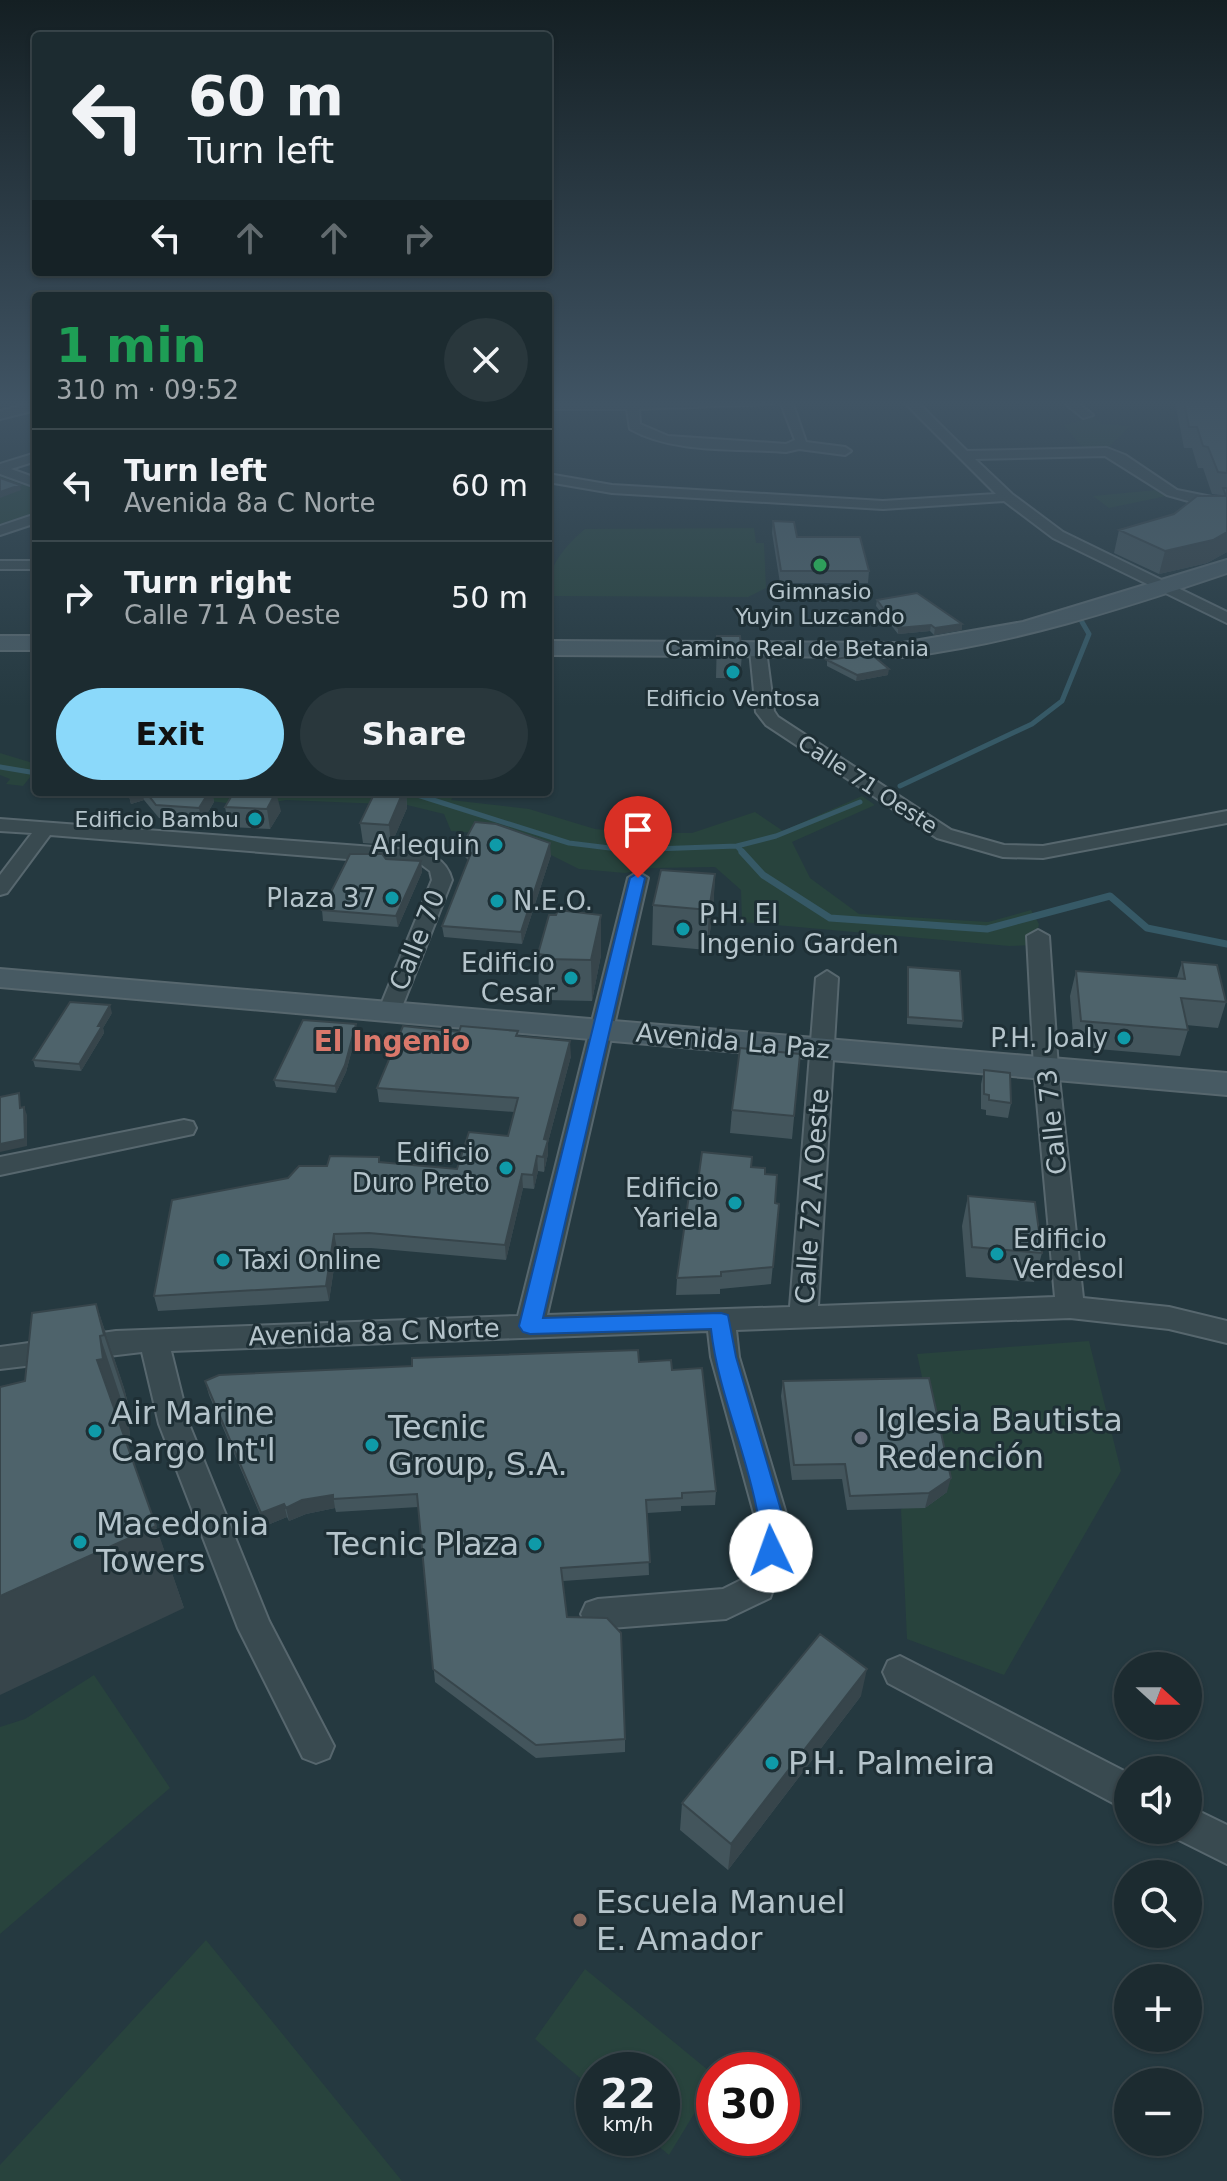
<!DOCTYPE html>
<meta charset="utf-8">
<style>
:root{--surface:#1c2b30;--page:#29373c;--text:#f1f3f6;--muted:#a0a7ab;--line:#3a474c;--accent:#8bd9fa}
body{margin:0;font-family:"DejaVu Sans",sans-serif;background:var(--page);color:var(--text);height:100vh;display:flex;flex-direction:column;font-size:30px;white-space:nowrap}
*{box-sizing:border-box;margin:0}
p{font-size:26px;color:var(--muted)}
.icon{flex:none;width:44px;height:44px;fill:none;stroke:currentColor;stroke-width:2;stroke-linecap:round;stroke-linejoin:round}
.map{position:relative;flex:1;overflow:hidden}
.drawer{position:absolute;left:32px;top:292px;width:520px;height:504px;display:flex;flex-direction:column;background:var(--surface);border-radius:8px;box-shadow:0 2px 6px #0004,0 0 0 2px var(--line)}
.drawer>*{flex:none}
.guide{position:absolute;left:32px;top:32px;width:520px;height:244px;border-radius:8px;box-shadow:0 2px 6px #0004,0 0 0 2px var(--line);background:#1c2b30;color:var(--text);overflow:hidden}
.needle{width:52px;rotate:111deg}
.buttons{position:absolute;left:1114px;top:1652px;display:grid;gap:16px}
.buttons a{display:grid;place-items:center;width:88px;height:88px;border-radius:50%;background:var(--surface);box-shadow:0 2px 6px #0004,0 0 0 2px var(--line);font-size:40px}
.speed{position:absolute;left:576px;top:2052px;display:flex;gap:16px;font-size:40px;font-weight:700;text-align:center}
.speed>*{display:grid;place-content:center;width:104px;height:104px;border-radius:50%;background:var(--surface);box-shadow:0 2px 6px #0004,0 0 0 2px var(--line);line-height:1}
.speed small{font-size:20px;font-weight:400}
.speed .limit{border:12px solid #d22;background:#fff;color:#111}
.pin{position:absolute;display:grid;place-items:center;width:68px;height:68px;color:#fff;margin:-82px -34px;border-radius:50% 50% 50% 0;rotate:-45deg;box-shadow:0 0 8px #0007}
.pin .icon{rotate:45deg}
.me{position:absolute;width:88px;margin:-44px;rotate:357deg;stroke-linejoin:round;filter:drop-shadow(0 0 6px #0008)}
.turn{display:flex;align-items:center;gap:28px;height:168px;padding:0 24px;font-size:36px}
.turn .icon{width:104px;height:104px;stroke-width:2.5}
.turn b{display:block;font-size:56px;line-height:68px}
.lanes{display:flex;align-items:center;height:76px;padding:0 24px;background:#0003;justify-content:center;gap:40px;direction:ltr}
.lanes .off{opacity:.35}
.round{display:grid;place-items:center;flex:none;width:84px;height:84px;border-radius:42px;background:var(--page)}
.overview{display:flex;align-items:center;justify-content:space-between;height:136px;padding:0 24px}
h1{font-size:48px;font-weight:800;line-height:60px;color:#1e9e55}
.primary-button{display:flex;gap:16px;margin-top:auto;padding:16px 24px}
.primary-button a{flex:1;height:92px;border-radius:48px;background:var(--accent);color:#111;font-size:32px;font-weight:800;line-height:92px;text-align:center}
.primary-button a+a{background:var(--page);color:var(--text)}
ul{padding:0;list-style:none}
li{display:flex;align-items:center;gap:24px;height:112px;padding:0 24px;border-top:2px solid var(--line)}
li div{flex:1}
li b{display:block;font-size:30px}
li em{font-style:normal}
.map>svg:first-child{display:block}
</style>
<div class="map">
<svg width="1227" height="2181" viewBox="0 0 1227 2181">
<rect width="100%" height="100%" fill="#253940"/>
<path fill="#28433d" d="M1094,417l8,7 28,2 -22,22 -26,-1 -18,-22z
M9,472l27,11v31l-36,12v-51z
M1156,490l10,6 -57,12 -16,-12z
M754,528l2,15h8l2,45 -18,9 -200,-1c0,-31 15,-48 37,-67z
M0,753l36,11v12h-5l-8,10 -17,-2 4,-5 -10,-4z
M184,792h273l-6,8 78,9 66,20 39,4h58l63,-21 28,19 79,-35 13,9 -83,37 18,36 49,36 129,8 43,-12 8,14 -5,21 -25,1 -267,-24 -1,-32 -26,-23 -63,1 -27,5 -46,-4 -28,-14 -55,-20 -45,-4 -7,-17 -37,-9 -121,-5 -34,6 -51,-6z
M1089,1341l32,130 -117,204 -97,-36 -6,-130 46,-17 -30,-138z
M94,1675l76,113 -170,146v-207l25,-8z
M206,1940l196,241h-402v-16z
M585,1969l129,106v6l-45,74 -20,-17h13v-68h-68v20l-59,-51z"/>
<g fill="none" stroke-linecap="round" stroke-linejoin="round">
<path stroke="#365966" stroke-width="5" d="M0,767l36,6
M900,786l132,-62 30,-23 27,-67 -7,-12
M408,792l161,51 57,7 111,-4 7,8
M737,846l39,-10 84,-34"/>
<path stroke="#365966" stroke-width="7" d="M742,852l21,23 67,43 157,11 123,-33 37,32 80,16"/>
<defs>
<path id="street" d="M548,401h229l-6,3 -132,5 1,15 28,12 118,8 9,-4 -15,-39h12l14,41 39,5 6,4 -6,4 -46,-6 -13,3c-50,-4 -112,2 -156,-23l-3,-20h-79z
M903,401h13l51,50 140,-3 18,7 52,35 50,10v8l-28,-4 -32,-9 -62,-39 -130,3 37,35 51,38 164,80v11l-174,-85 -49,-37 -121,8 -271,-16 -64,-11v-8l64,11 271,16 113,-7z
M1062,401h14l17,14 -10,3z
M36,402v8l-36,9v-8z
M36,453v8l-25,8 25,9v9l-36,-13v-10z
M36,514v9l-36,12v-9z
M0,561h36v8h-36z
M758,645l8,5 8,61 4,6 173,113 53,15 39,1 184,-35v12l-184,35 -40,-1 -66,-19 -171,-113 -10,-13 -6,-62z
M0,819l400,30c24,4 45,5 52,31l-52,132 -3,5h-16l-3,-5 54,-132 -2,-9 -8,-6 -372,-30 -43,58 -7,2v-20l32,-42 -32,-2z
M638,872l10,6 -101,437 243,-8 26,-329 11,-7 11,7 -20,328 237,-9 -21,-229 -7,-132 11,-6 11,6 9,132 25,230 86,9 58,14v22l-58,-14 -99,-11 -334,12 3,27 48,160v34l-17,47 -44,21 -128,10 -12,-4 -5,-11 5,-11 12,-4 125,-10 22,-11 10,-27v-34l-44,-160 -3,-26 -537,20 18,73 80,197 65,125 -5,12 -13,5 -13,-5 -65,-130 -79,-204 -17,-72 -142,17v-22l116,-16 402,-15 110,-438z
M184,1120l9,2 3,6 -3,6 -193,41v-18z
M900,1656l228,117v38l-240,-128 -5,-11 5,-11z
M1188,1806l39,19v39l-52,-26 -4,-8h17z"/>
<path id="secondary" d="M1227,560v13c-106,36 -212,70 -324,84l-355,-2v-14l355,2 120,-21z
M0,636h36v14h-36z
M0,969l1227,104v22l-1227,-108z"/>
</defs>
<use href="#street" stroke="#57676e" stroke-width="4"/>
<use href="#secondary" stroke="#57676e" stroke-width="4"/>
<use href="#street" fill="#394a50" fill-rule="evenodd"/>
<use href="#secondary" fill="#475a63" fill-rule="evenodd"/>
</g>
<path fill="#43555c" d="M1177,401h50v151l-20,11 -48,11 -45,-21 5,-23 55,-16 47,-19 -9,-1 -9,-26h-5l-6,-20h-8l-8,-41z
M773,521l24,16 72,34 -1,12h-88l-8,-50z
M877,600l85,30 -28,5 -4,-4 -32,3 -22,-28z
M717,636l25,18 -2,24h-24z
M827,660l61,15 -32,6 -29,-15z
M128,792h84l2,10 -12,20 -43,-4 -15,-18 -13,4z
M234,792l47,19 -11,18 -41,-2 -4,-20z
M375,792h31l1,16 -16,37 -28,-2 -3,-20z
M463,844l88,11 -29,89 -78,-7 -2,-11 26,-66 -4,-4z
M386,859l35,2 1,11 -24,55 -75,-6 -1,-11z
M715,874l-2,39 -6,37 -55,-5 1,-40z
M601,915v40l-9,46 -46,-1v-5h-7l-1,-41z
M1182,962l44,40 -8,26 -32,-3 2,5 -8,26 -106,-9 -4,-51 6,-25 101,7z
M908,967l55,54 -1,7 -55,-4v-50z
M112,1013l-9,15 1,5 -23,38 -46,-4 -2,-7z
M357,1031l-11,41 -10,21 -60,-6 -2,-7z
M518,1031v6l53,19 -23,86v12l-4,18 -6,-1 -4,18 -11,-1 -17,72 -135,-12h-34l-8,53 -171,10 -4,-15 134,-118 39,-12 53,-4 77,7 51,-33 6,-24 -135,-10 -2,-14 82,-56z
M800,1054l-8,85 -62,-6 2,-23z
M984,1070l27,33 -3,15 -22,-3v-5l-5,-1v-25z
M751,1167l14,7 10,29 4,1 -8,80 -51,5v5l-44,1 1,-17 19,-82z
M968,1196l74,57 -8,29 -68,-5 -4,-51z
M96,1304l28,84 8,31 -4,1 3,23 -4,1 57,164 -182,-222 23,-5z
M639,1362l33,8 44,121 -1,14 -34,1v5l-34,2 2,62 -86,6 4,36 58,122v13l-89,6 -101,-76 -17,-175 -82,5 -1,-4 -29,6 -17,7 -2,-4 -22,9 -56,-131 -4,-14z
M783,1381l164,111 -22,16 -78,2 -5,-31 -50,1 -11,-84z
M861,1696l-133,174 -48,-40 2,-27z"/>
<path fill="#37454b" d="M20,485l1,5 -21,8v-6z
M1227,532v20l-20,11 -48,11 6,-23z
M962,624v6l-28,5 1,-7z
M931,625l-1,6 -32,3v-6z
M889,669l-1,6 -32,6 1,-6z
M128,792h14l2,8 -13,4z
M209,792h3l2,10 -12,20 -3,-14z
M276,792l5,19 -11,18 -3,-20z
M403,792h3l1,16 -16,37 -2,-20z
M550,843l1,12 -29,89 -1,-12z
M421,861l1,11 -24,55 -2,-11z
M715,874l-2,39 -6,37 2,-40z
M601,915v40l-9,46 -1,-41z
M110,1005l2,8 -9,15 1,5 -23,38 -2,-7 19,-38z
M356,1024l1,7 -11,41 -10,21 -1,-7z
M570,1041l1,15 -23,86v12l-4,18v-33z
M24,1107l3,8v31l-27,6v-8z
M537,1156l1,15 -4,18 -1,-14z
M522,1174l1,14 -17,72 -1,-15z
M334,1234l3,14 -8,53 -3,-15z
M96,1304l28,84 8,31 -28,-84z
M100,1336l28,84 3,23 -5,1 -29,-84z
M951,1478l-4,14 -22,16 4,-15z
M333,1495l2,13 -29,6 -17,7 -3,-13 16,-8z
M284,1504l3,13 -22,9 -4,-13z
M156,1526l28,82 -184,87v-99z
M867,1669l-6,27 -133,174 3,-26z"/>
<path fill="#4e636b" stroke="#37454b" stroke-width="2" d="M1184,401h43v72l-9,-1 -10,-25 -5,-1 -6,-19h-8z
M0,478l20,7 -20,7z
M1223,488h4v44l-14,8 -48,11 -46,-21 55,-16 23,-18h29z
M773,521l21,1 3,15h63l9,34h-88z
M917,593l45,31 -27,4 -4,-3 -33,3 -21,-28z
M717,636h23l2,18 -25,-1z
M871,654l18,15 -32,6 -30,-15z
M146,792h63l-10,16 -43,-3z
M234,792h42l-9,17 -42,-2z
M375,792h28l-14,33 -29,-2z
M475,822l21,2 54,19 -29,89 -79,-6 29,-73 -8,-9z
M350,854h32l4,5 35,2 -25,55 -74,-6z
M661,870l54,4 -6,36 -56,-5z
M558,910l43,5 -10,45 -46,-1 1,-4 -8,-1 11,-39h7z
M1182,962l35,3 9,37 -45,-4 7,32 -107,-9 -5,-50 109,8z
M908,967l52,4 3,50 -55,-4z
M70,1002l40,3 -12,21h4l-23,38 -46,-4z
M303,1020l53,4 -11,41 -10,21 -61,-6z
M403,1026l56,6 2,-6 57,5 -2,5 54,5 -26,98 4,1 -5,17 -6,-1 -4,19 -11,-1 -17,71 -136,-12 -35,1 -8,52 -172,10 18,-96 116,-22 11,-12h28l3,-10 49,1v5l78,7 12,-37 39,4 10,-38 -141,-10z
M740,1048l60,6 -6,62 -62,-6z
M984,1070l26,3 1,30 -22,-3v-5l-5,-1z
M19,1093l1,15 4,-1 1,32 -25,5v-47z
M702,1152l50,5 -1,10 14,1v6l12,1 -2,28 4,1 -6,63 -52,5v4l-44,2 12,-83 7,1z
M968,1196l67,6 7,51 -70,-6z
M96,1304l8,31 -4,1 3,23 -6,1 59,166 -156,70v-209l25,-6 7,-68z
M638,1350l1,12 32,-2 1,10 30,-2 14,123 -34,2v5l-36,2 4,62 -89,6 6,49 40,1 14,15 4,106 -89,6 -103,-76 -16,-175 -84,5v-4l-31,5 -16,8 -2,-4 -23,9 -56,-132 14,-6 193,-9v-8z
M929,1378l22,100 -22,15 -79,3 -5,-32 -51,1 -11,-84z
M820,1634l47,35 -136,175 -49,-41z"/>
<linearGradient id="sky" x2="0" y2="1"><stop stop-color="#141f23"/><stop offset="0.57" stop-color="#405464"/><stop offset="1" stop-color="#405464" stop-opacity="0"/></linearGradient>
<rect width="1227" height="707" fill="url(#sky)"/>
<path fill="#1a73e8" stroke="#114b97" stroke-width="2" d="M638,873l7,5 -102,440 178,-5 7,2 8,42 47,160v34l-3,7 -9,3 -8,-3c-7,-13 -2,-28 -5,-42 -11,-64 -40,-123 -47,-187l-181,5 -7,-2 -4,-6 111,-448z"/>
<circle fill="#2e9e5b" stroke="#1e2f35" stroke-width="3" cx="820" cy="565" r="8"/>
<g fill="#0f9aa8" stroke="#1e2f35" stroke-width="3">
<circle cx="733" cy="672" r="8"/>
<circle cx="255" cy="819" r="8"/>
<circle cx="496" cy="845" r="8"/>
<circle cx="392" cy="898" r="8"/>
<circle cx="497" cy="901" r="8"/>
<circle cx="683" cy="929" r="8"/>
<circle cx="571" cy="978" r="8"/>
<circle cx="1124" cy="1038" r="8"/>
<circle cx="506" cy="1168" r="8"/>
<circle cx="735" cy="1203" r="8"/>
<circle cx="997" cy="1254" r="8"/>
<circle cx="223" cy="1260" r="8"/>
<circle cx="95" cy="1431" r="8"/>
<circle cx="372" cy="1445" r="8"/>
<circle cx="80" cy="1542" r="8"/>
<circle cx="535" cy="1544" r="8"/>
<circle cx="772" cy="1763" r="8"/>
</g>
<circle fill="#6b7280" stroke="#1e2f35" stroke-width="3" cx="861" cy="1438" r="8"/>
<circle fill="#8d6e63" stroke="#1e2f35" stroke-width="3" cx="580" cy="1920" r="8"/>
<g text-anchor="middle" stroke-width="6" stroke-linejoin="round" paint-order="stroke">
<g font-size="22" fill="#b5c4cb" stroke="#1e2f35">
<text x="820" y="599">Gimnasio<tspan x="820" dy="25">Yuyin Luzcando</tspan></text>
<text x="733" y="706">Edificio Ventosa</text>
<text x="239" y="827" text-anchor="end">Edificio Bambu</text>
</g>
<g font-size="22" fill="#b5c4cb" stroke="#1e2f35">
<text x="797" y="656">Camino Real de Betania</text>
<text transform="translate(868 784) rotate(33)" y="8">Calle 71 Oeste</text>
</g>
<g font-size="26" fill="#b5c4cb" stroke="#1e2f35" text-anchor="end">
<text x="480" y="854">Arlequin</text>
<text x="376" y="907">Plaza 37</text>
<text x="513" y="910" text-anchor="start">N.E.O.</text>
<text x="699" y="923" text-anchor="start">P.H. El<tspan x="699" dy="30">Ingenio Garden</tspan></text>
<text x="555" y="972">Edificio<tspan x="555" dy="30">Cesar</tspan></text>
<text x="1108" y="1047">P.H. Joaly</text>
<text x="490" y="1162">Edificio<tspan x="490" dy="30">Duro Preto</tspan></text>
<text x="719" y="1197">Edificio<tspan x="719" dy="30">Yariela</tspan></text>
<text x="1013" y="1248" text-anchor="start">Edificio<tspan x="1013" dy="30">Verdesol</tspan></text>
<text x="239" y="1269" text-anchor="start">Taxi Online</text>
</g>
<g font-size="26" fill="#b5c4cb" stroke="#1e2f35">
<text transform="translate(417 940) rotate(-68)" y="9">Calle 70</text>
<text transform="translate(733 1041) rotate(5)" y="9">Avenida La Paz</text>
<text transform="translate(1052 1122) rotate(-96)" y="9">Calle 73</text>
<text transform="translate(812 1196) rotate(-86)" y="9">Calle 72 A Oeste</text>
<text transform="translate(374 1332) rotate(-2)" y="9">Avenida 8a C Norte</text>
</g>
<g font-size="28" font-weight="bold" fill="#da786b" stroke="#1e2f35">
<text x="392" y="1051">El Ingenio</text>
</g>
<g font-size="32" fill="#b5c4cb" stroke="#1e2f35" text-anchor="start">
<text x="111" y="1424">Air Marine<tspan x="111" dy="37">Cargo Int'l</tspan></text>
<text x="877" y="1431">Iglesia Bautista<tspan x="877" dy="37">Redención</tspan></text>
<text x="388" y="1438">Tecnic<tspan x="388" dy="37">Group, S.A.</tspan></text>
<text x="96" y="1535">Macedonia<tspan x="96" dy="37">Towers</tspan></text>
<text x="519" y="1555" text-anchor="end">Tecnic Plaza</text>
<text x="788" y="1774">P.H. Palmeira</text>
<text x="596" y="1913">Escuela Manuel<tspan x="596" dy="37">E. Amador</tspan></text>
</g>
</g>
</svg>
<div class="buttons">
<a><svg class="needle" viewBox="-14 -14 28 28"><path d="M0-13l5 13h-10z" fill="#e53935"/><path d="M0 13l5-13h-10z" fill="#a0a7ab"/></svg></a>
<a><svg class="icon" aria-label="sound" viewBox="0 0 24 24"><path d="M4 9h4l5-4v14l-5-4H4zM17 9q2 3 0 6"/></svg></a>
<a><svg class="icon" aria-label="search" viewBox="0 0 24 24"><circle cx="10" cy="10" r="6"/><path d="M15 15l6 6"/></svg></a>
<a>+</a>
<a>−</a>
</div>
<div class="speed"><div>22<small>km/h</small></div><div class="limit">30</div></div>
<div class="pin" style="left:638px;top:878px;background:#d93025"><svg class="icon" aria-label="arrive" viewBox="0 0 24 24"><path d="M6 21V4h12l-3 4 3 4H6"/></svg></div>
<svg class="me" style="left:771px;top:1551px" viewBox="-20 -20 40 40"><circle r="19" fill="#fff"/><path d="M0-13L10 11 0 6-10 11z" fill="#1a73e8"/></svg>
<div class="guide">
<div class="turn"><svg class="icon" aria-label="left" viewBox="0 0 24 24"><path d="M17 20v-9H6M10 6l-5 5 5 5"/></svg><div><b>60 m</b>Turn left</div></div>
<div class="lanes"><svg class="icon" aria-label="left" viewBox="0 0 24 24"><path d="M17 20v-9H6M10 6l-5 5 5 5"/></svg><svg class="icon off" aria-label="ahead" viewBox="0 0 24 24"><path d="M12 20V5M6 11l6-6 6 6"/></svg><svg class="icon off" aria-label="ahead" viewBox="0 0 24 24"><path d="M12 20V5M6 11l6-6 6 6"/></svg><svg class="icon off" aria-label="right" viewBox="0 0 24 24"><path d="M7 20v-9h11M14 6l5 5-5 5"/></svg></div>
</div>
<section class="drawer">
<div class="overview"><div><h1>1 min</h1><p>310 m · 09:52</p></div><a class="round"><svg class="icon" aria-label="close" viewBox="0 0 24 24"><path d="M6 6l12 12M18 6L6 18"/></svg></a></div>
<ul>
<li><svg class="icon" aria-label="left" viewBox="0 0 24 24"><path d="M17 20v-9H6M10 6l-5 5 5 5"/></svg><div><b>Turn left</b><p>Avenida 8a C Norte</p></div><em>60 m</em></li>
<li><svg class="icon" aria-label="right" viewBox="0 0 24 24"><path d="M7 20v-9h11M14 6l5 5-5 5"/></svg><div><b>Turn right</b><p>Calle 71 A Oeste</p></div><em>50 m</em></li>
</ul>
<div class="primary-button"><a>Exit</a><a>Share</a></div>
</section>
</div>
